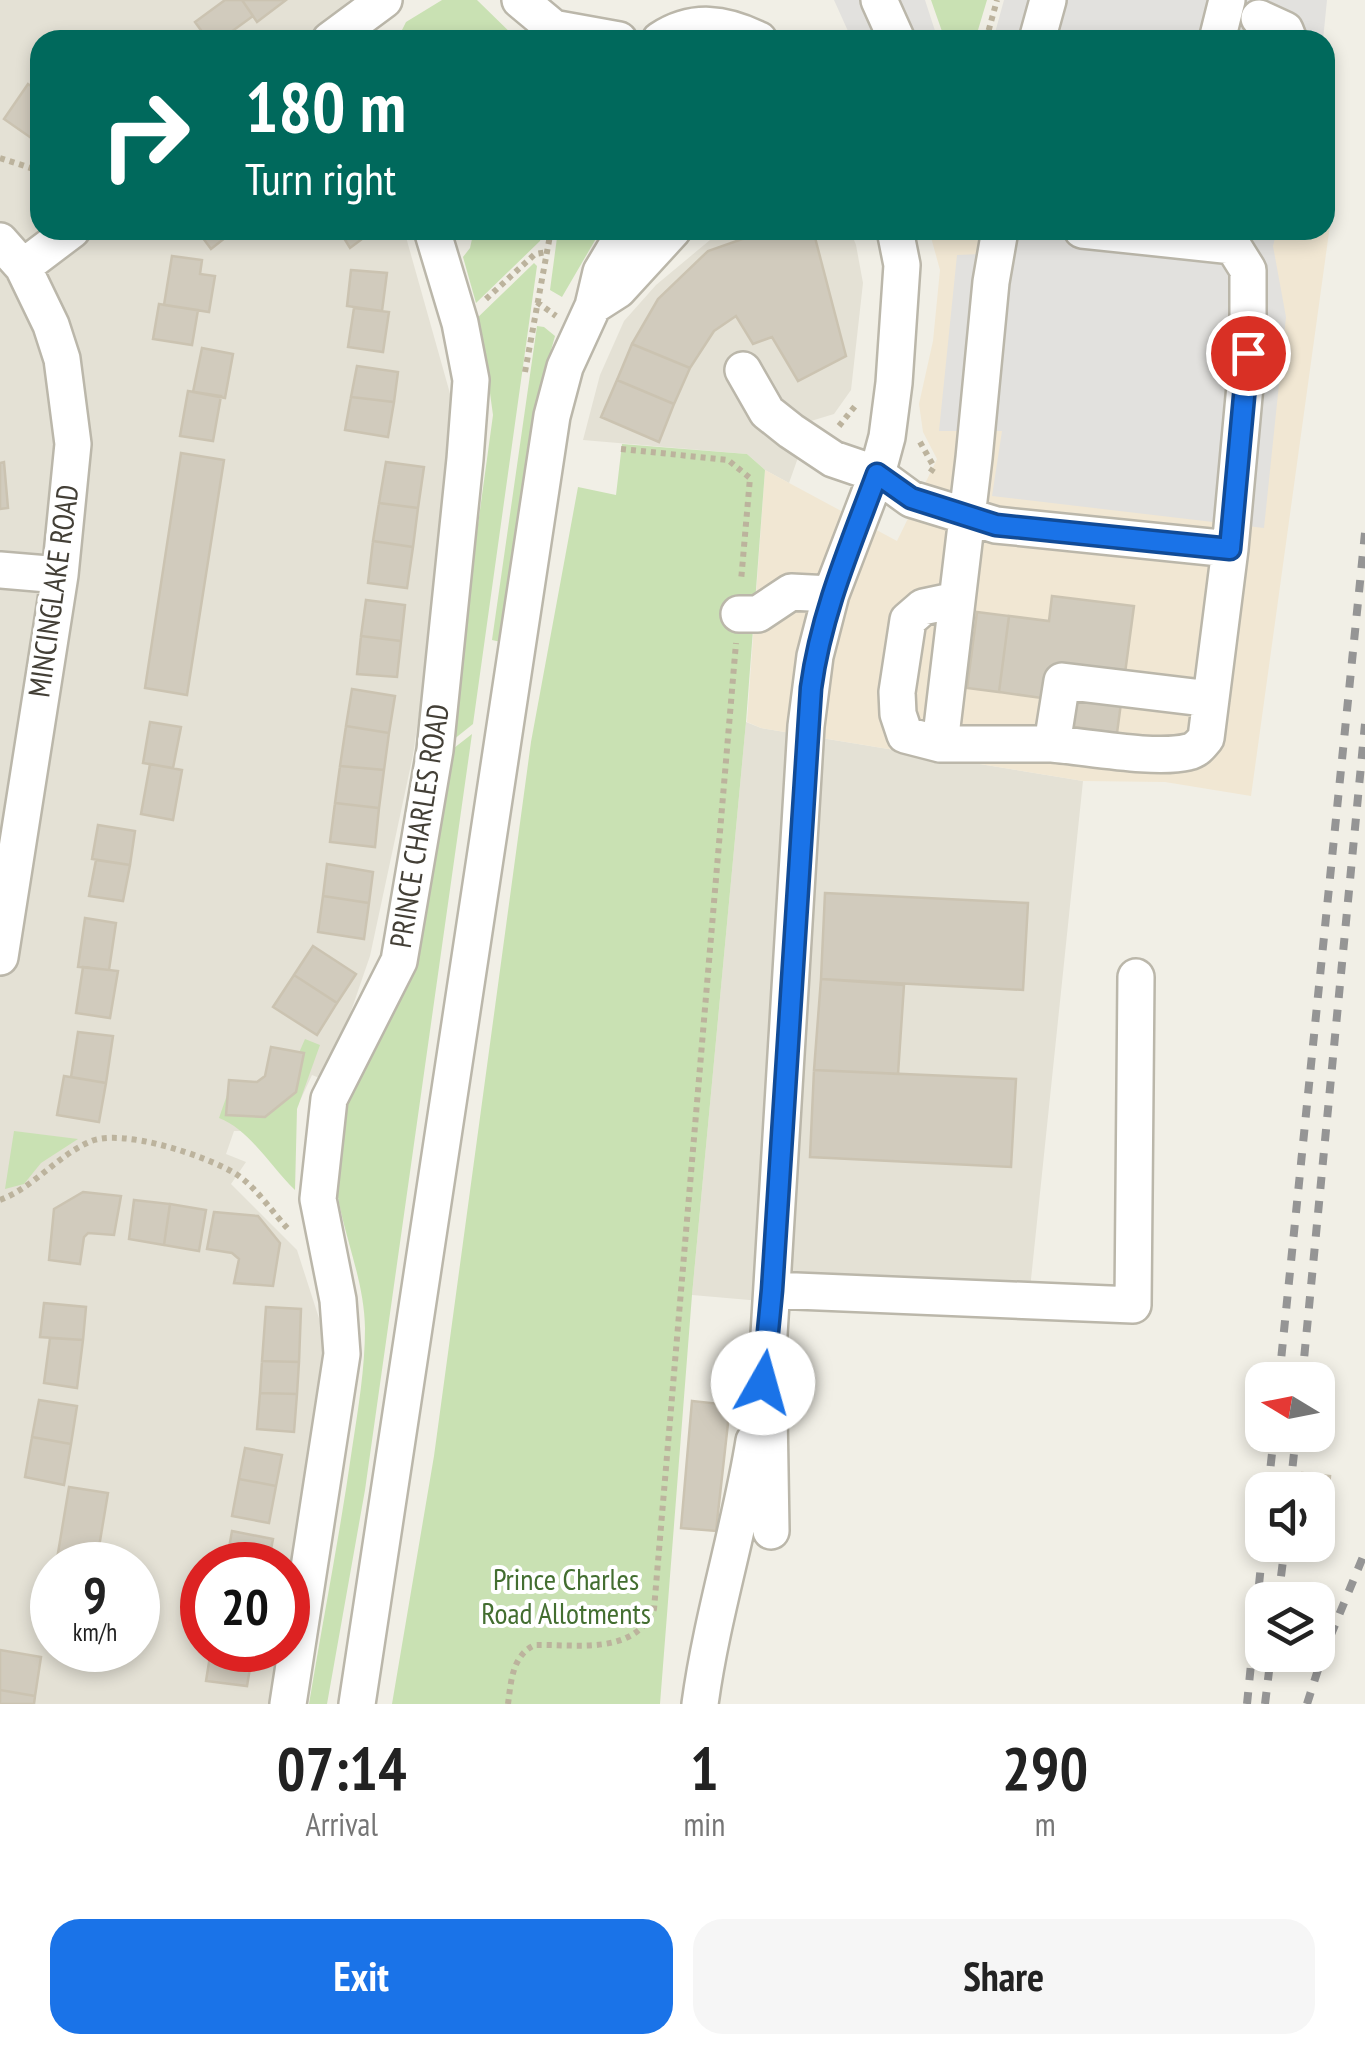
<!DOCTYPE html>
<style>
:root{--surface:#fff;--page:#f6f6f6;--text:#222;--muted:#767676;--accent:#1a73e8}
body{margin:0;font-family:"PT Sans Narrow",sans-serif;background:var(--page);color:var(--text);height:100vh;display:flex;flex-direction:column;font-size:38px;white-space:nowrap}
*{box-sizing:border-box;margin:0}
p{font-size:32px;color:var(--muted)}
.icon{flex:none;width:55px;height:55px;fill:none;stroke:currentColor;stroke-width:2;stroke-linecap:round;stroke-linejoin:round}
.map{position:relative;height:1704px;overflow:hidden}
.panel{display:flex;flex-direction:column;background:var(--surface);flex:1}
.panel>*{flex:none}
.guide{position:absolute;left:30px;top:30px;width:1305px;height:210px;border-radius:30px;box-shadow:0 5px 15px #0003;background:#00695c;color:#fff;overflow:hidden}
.needle{width:65px;rotate:280deg}
.controls{position:absolute;left:1245px;top:1362px;display:grid;gap:20px}
.controls a{display:grid;place-items:center;width:90px;height:90px;border-radius:20px;background:var(--surface);box-shadow:0 5px 15px #0003;font-size:50px}
.speed{position:absolute;left:30px;top:1542px;display:flex;gap:20px;font-size:50px;font-weight:700;text-align:center}
.speed>*{display:grid;place-content:center;width:130px;height:130px;border-radius:50%;background:var(--surface);box-shadow:0 5px 15px #0003;line-height:1}
.speed small{font-size:25px;font-weight:400}
.speed .limit{border:15px solid #d22;background:#fff;color:#111}
.pin{position:absolute;display:grid;place-items:center;width:85px;height:85px;color:#fff;margin:-42px;border:5px solid #fff;border-radius:50%;box-shadow:0 2px 10px #0007}
.me{position:absolute;width:110px;margin:-55px;rotate:7deg;stroke-linejoin:round;filter:drop-shadow(0 0 8px #0008)}
.turn{display:flex;align-items:center;gap:35px;height:210px;padding:0 50px;font-size:45px}
.turn .icon{width:130px;height:130px;stroke-width:2.5}
.turn b{display:block;font-size:70px;line-height:85px}
.eta{display:flex;justify-content:space-evenly;align-items:center;height:170px;text-align:center}
.eta b{font-size:60px;font-weight:700;line-height:70px}
.cta{display:flex;gap:20px;margin-top:auto;padding:20px 50px}
.cta a{flex:1;height:115px;border-radius:30px;background:var(--accent);color:#fff;font-size:40px;font-weight:700;line-height:115px;text-align:center}
.cta a+a{background:var(--page);color:var(--text)}
.map>svg:first-child{display:block}
</style>
<div class="map">
<svg width="1365" height="1704" viewBox="0 0 1365 1704">
<rect width="100%" height="100%" fill="#f1efe6"/>
<path fill="#e4e1d5" fill-rule="evenodd" d="M0,0h350l-47,40h-263v190h364l56,199 -47,326 -43,201 -43,125 -15,-6 -14,30 -29,26h-35l-8,23 20,8 -15,22 66,66 29,90 -9,137 -29,168v-80h-86v85h85l-10,54h-277zM52,1565h86v85h-86z
M732,230h118l6,15 7,38 -12,107 -17,24 -23,7 -22,62 -24,-13 -18,-16 -164,-14 17,-65 24,-54 32,-36 54,-45z
M746,722l15,6 322,53 -55,527 -199,-1 -137,-12z"/>
<path fill="#f1e7d3" d="M1325,217l5,8 -79,571 -86,-14 -82,-1 -322,-53 -14,-6 18,-252 132,71 40,-82 -14,-27 -4,-28 14,-63 7,-71 -11,-40h396z"/>
<path fill="#c9e1b3" d="M442,0h35l41,40h-116l-2,-6 6,-12z
M987,0l-12,40h-30l-14,-40z
M474,230h69l-3,11 -64,62 -13,-46 7,-9z
M558,230h43l-39,67 -12,-7z
M534,263l3,3 -64,458 -25,20 45,-329 -4,-29 -17,-63z
M537,326l7,1 11,9 -22,79 -32,227 -9,-2z
M622,444l125,10 18,16 -19,252 -54,573 -32,409h-268l42,-248 97,-714 47,-255 38,8z
M472,734l-107,756 -38,214h-18c14,-85 31,-170 43,-255 6,-40 13,-80 13,-121 -1,-66 -40,-126 -29,-194 12,-71 67,-126 85,-195l24,-184z
M305,1039l15,6 -23,64 -2,81c-25,-24 -45,-60 -76,-72l8,-23h36l29,-26z
M14,1131l64,8 -37,24 -17,21 -19,5z"/>
<path fill="#e2e1de" d="M834,0h91l13,40h-86z
M1004,0h323l-4,40h-330z
M985,230h292l-4,16 13,71 -22,211 -272,-32 10,-65h-63l18,-176 25,-1z"/>
<path fill="#d1cbbd" stroke="#cbc3b1" stroke-width="2.5" d="M225,0h17l11,16 -33,24h-12l-13,-18z
M242,0h44l-29,22z
M28,84l12,8v45l-3,5 -33,-23z
M197,230h38l-24,19z
M339,230h35l-24,18z
M768,230h45l33,126 -48,25 -26,-44 -19,7 -17,-28 -22,15 -24,37 -58,-24 26,-45 50,-48z
M172,256l30,4 -2,14 15,2 -6,36 -45,-7z
M351,270l36,3 -5,38 -35,-5z
M159,304l39,6 -6,35 -39,-6z
M354,308l35,4 -6,40 -35,-5z
M632,344l58,24 -16,36 -57,-24z
M202,348l31,6 -8,44 -32,-6z
M357,366l41,6 -4,30 -43,-5z
M617,380l57,24 -15,38 -58,-25z
M188,391l33,5 -8,45 -33,-5z
M351,397l43,5 -6,35 -43,-7z
M181,453l43,7 -37,235 -42,-7z
M4,462l4,46 -8,1v-46z
M386,462l38,5 -6,41 -39,-5z
M379,503l39,5 -5,39 -40,-6z
M373,541l40,6 -6,41 -39,-5z
M1052,596l82,10 -17,127 -78,-11 3,-24 -43,-6 10,-76 40,5z
M366,600l39,5 -4,36 -40,-5z
M977,612l32,4 -10,76 -32,-4z
M361,636l40,5 -4,36 -40,-3z
M352,689l43,7 -6,37 -43,-7z
M150,722l31,5 -8,41 -30,-5z
M346,726l43,7 -5,37 -44,-4z
M150,764l32,6 -9,50 -32,-6z
M340,766l44,4 -5,38 -44,-5z
M335,803l44,5 -4,39 -45,-5z
M98,825l37,6 -5,34 -38,-6z
M96,860l34,5 -7,36 -34,-5z
M327,864l46,8 -4,31 -46,-7z
M825,893l203,10 -5,87 -202,-11z
M323,896l46,7 -5,36 -46,-7z
M85,918l31,5 -7,47 -31,-3z
M313,946l43,28 -19,29 -43,-28z
M83,967l35,4 -8,47 -34,-5z
M294,975l43,28 -20,32 -44,-28z
M821,979l83,6 -6,89 -84,-4z
M78,1032l35,4 -7,47 -35,-6z
M271,1047l33,6 -8,39 -31,25 -39,-2 3,-35 28,2 8,-6z
M814,1070l202,9 -5,88 -201,-10z
M64,1076l42,7 -7,39 -42,-7z
M83,1192l38,4 -7,39 -26,-2 -4,4 -4,27 -31,-4 5,-51z
M134,1200l36,4 -6,41 -35,-6z
M170,1204l36,6 -7,41 -35,-6z
M214,1212l44,4 22,27 -7,43 -39,-3 5,-24 -7,-6 -25,-4z
M44,1303l42,4 -3,33 -43,-3z
M266,1307l35,2 -2,53 -37,-1z
M50,1338l33,2 -6,48 -33,-5z
M262,1361l37,1 -2,32 -37,-1z
M260,1393l37,1 -3,38 -37,-3z
M39,1400l38,6 -6,38 -39,-7z
M692,1401l38,4 -14,126 -35,-3z
M32,1437l39,7 -7,41 -39,-8z
M245,1448l37,7 -6,31 -37,-7z
M1302,1473l28,3 -7,68h-5v-54h-18z
M239,1479l37,7 -7,37 -37,-7z
M69,1487l39,6 -12,72h-40z
M232,1531l41,8 -5,26h-42z
M0,1650l41,7 -6,39 -35,-6z
M211,1650h42l-6,36 -41,-5z
M0,1690l35,6 -1,8h-34z"/>
<g fill="none" stroke-linecap="round" stroke-linejoin="round">
<defs>
<path id="minor" d="M520,0l48,40
M879,0l18,40
M1259,18l26,12 4,10
M558,29l61,11
M330,40l54,-40
M660,40c33,-22 65,-17 99,0
M1037,40l11,-40
M1217,40l10,-40
M1000,230l-9,52 -17,176 -34,286h112l10,-63 149,18
M1082,230l151,16 15,24v83l-18,196
M0,241l23,26 28,58 11,34 11,85 -13,131 -60,382
M23,267l49,-37
M593,306l25,-16 55,-60
M743,370l24,42 24,19 42,28 44,15 34,25 85,26 234,24 -24,189c-5,6 -9,12 -18,14 -32,8 -100,-5 -136,-8
M0,570l60,5
M739,614h19l33,-22 40,2
M940,744l-35,-9 -7,-21 -1,-22 11,-72 15,-13 33,-7
M772,1290l361,15 3,-328
M771,1531l-3,-180 38,-625 9,-70 16,-62 46,-120 10,-37 7,-54 8,-118 -7,-35
M288,1704l54,-350 -4,-54 -20,-101 11,-100 70,-138 36,-211 30,-291 6,-79 -11,-57 -28,-93
M357,1704l195,-1288 13,-49 28,-61 8,-34 25,-42
M700,1704c12,-89 40,-175 54,-263"/>
</defs>
<use href="#minor" stroke="#bbb7aa" stroke-width="40"/>
<path stroke="#bcb39d" stroke-width="6" stroke-dasharray="5 5" stroke-linecap="butt" d="M986,40l11,-40
M0,158l40,13
M486,299l49,-45 12,-2
M537,302l19,14
M525,372l26,-142
M839,426l17,-21
M920,442l14,25 -4,6
M621,449l107,11 22,18 -9,103
M0,1200c34,-13 56,-43 89,-58 32,-15 118,14 147,32 20,13 37,39 53,56
M508,1704c3,-22 4,-49 27,-59 42,-1 99,11 119,-36l82,-966"/>
<use href="#minor" stroke="#fff" stroke-width="35"/>
<path stroke="#959595" stroke-width="8" stroke-dasharray="12 12" stroke-linecap="butt" d="M1279,1380l86,-847
M1302,1380l63,-656
M1268,1490l6,-55
M1290,1490l6,-55
M1278,1600l7,-55
M1247,1704l16,-159
M1265,1704l6,-49
M1307,1704l16,-50 42,-102"/>
</g>
<g fill="none" stroke-linecap="round" stroke-linejoin="round">
<defs>
<path id="route" d="M763,1383l9,-93 39,-602c10,-75 40,-144 66,-214l34,24 85,27 234,24 18,-196"/>
</defs>
<use href="#route" stroke="#114b97" stroke-width="25"/>
<use href="#route" stroke="#1a73e8" stroke-width="18"/>
</g>
<g text-anchor="middle" stroke-width="8" stroke-linejoin="round" paint-order="stroke">
<g font-size="30" fill="#433f36" stroke="#fff">
<text transform="translate(54 591) rotate(-82)" y="10">MINCINGLAKE ROAD</text>
<text transform="translate(420 826) rotate(-81)" y="10">PRINCE CHARLES ROAD</text>
</g>
<g font-size="30" fill="#436e30" stroke="#fff">
<text x="566" y="1590">Prince Charles<tspan x="566" dy="34">Road Allotments</tspan></text>
</g>
</g>
</svg>
<div class="controls">
<a><svg class="needle" viewBox="-14 -14 28 28"><path d="M0-13l5 13h-10z" fill="#e53935"/><path d="M0 13l5-13h-10z" fill="#767676"/></svg></a>
<a><svg class="icon" aria-label="sound" viewBox="0 0 24 24"><path d="M4 9h4l5-4v14l-5-4H4zM17 9q2 3 0 6"/></svg></a>
<a><svg class="icon" aria-label="layers" viewBox="0 0 24 24"><path d="M12 4l9 5-9 5-9-5zM3 14l9 5 9-5"/></svg></a>
</div>
<div class="speed"><div>9<small>km/h</small></div><div class="limit">20</div></div>
<div class="pin" style="left:1248px;top:353px;background:#d93025"><svg class="icon" aria-label="arrive" viewBox="0 0 24 24"><path d="M6 21V4h12l-3 4 3 4H6"/></svg></div>
<svg class="me" style="left:763px;top:1383px" viewBox="-20 -20 40 40"><circle r="19" fill="#fff"/><path d="M0-13L10 11 0 6-10 11z" fill="#1a73e8"/></svg>
<div class="guide">
<div class="turn"><svg class="icon" aria-label="right" viewBox="0 0 24 24"><path d="M7 20v-9h11M14 6l5 5-5 5"/></svg><div><b>180 m</b>Turn right</div></div>
</div>
</div>
<section class="panel">
<div class="eta">
<div><b>07:14</b><p>Arrival</p></div>
<div><b>1</b><p>min</p></div>
<div><b>290</b><p>m</p></div>
</div>
<div class="cta"><a>Exit</a><a>Share</a></div>
</section>
